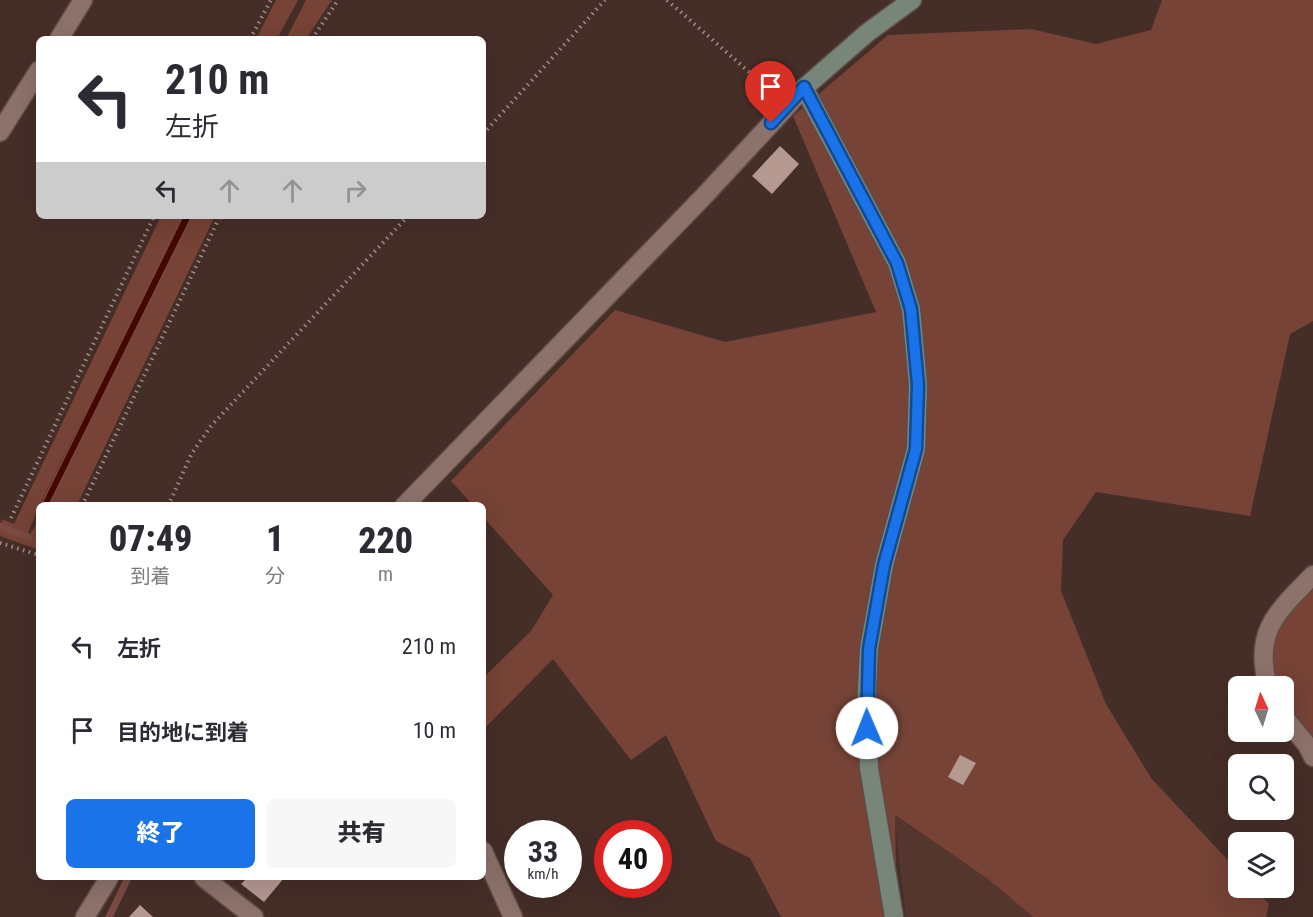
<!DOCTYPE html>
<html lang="ja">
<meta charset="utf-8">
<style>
:root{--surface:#fff;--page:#f7f7f7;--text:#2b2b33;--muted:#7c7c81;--accent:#1a73e8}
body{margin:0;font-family:"Roboto Condensed","Noto Sans JP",sans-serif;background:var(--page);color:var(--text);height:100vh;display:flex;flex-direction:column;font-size:22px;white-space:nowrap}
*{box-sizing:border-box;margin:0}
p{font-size:20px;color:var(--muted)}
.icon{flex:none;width:33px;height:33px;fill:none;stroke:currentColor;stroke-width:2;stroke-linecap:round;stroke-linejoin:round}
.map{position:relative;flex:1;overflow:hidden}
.panel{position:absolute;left:36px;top:502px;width:450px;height:378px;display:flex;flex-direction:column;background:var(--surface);border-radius:9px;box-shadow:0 6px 24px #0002}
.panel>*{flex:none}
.hud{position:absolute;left:36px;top:36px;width:450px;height:183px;border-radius:9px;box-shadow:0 6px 24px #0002;background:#fff;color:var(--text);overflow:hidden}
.needle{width:39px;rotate:356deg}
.tools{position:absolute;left:1228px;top:676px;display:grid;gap:12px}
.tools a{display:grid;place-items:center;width:66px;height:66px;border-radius:9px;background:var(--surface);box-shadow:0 6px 24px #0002;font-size:30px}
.speed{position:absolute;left:504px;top:820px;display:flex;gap:12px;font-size:30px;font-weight:700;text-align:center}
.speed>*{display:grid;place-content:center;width:78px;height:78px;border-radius:50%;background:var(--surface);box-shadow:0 6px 24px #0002;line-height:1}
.speed small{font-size:15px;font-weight:400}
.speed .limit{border:9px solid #d22;background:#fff;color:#111}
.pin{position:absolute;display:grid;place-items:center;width:51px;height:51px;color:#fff;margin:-62px -26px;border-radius:50% 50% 50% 0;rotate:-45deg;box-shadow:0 0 6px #0007}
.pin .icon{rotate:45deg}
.me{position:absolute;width:66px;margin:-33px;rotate:359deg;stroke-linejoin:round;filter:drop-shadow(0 0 4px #0008)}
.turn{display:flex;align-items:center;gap:21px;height:126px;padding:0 30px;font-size:27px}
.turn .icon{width:78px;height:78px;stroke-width:2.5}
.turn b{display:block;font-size:42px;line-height:51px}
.lanes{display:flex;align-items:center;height:57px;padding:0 30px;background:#0003;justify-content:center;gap:30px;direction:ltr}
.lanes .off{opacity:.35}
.eta{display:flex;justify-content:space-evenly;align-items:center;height:102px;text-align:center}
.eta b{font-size:36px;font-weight:800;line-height:42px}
.cta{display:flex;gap:12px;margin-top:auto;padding:12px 30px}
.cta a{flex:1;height:69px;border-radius:9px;background:var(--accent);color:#fff;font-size:24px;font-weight:800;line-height:69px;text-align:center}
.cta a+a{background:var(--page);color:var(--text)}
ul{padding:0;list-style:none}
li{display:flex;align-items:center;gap:18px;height:84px;padding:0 30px}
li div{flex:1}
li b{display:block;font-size:22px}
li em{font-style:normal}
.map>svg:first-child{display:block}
</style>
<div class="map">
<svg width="1313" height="917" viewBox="0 0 1313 917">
<rect width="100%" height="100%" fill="#462e28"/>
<path fill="#54362e" d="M894,815l94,64 45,38h-127z"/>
<path fill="#764336" d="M276,0h22l-21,39h-21z
M306,0h26l-26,39h-20z
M1162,0h151v321l-23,13 -40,182 -154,-24 -33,48 -2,51 45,113 45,74 88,94v16h15l15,16 -3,13h-233l-45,-38 -93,-64 2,102h-116l-31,-59 -34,-17 -50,-106 -35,25 -78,-101 -70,71v-52l48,-47 22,-36 -70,-78v-11l-10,-1 -22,-24 164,-171 110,32 151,-30 -83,-196 95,-81 143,-6 65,15 55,-14z
M161,216h22l-144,290 -11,27 -27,-10 1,-4 12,5z
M192,216h23l-138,289 -28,1z
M39,520v30l-39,-14v-8l27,11z
M1313,581v161l-29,-32v-23h-12v-57z"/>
<path fill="#450800" stroke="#7a4a43" stroke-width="1.5" d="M183,216h9l-143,289h-8z"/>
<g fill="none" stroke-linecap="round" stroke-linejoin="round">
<path stroke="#7a4a43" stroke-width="7" d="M0,526l29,11
M109,917l19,-39"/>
</g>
<path fill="#b59890" d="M780,146l19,18 -27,30 -20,-18z
M960,755l16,8 -13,22 -15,-8z
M247,878h37l-20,24 -23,-18z
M140,905l13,12h-24z"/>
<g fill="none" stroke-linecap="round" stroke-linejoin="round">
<defs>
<path id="street" d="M59,39l24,-39
M0,132l39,-62
M404,506l302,-312 98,-106
M1268,687c-15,-56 9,-75 45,-112
M1284,717l23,28 6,12
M483,851l30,66
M204,878l50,39
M85,917l24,-39"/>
<path id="secondary" d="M894,917l-25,-149 -3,-60 3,-59 15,-84 32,-116 2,-64 -7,-76 -14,-46 -93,-175 63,-55 45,-33"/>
</defs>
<use href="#street" stroke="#5f4c46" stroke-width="21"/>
<use href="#secondary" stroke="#5f4c46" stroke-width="21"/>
<path stroke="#9f8c87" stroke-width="4" stroke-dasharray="1.5 4.5" stroke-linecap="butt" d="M667,0l106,93
M250,39l21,-39
M312,39l26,-39
M483,134l122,-134
M82,506l138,-290
M168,506l24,-53 19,-27 197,-210
M11,518l143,-302
M0,543l39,12"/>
<use href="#street" stroke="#8d726b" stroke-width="18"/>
<use href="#secondary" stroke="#78867a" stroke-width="18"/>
</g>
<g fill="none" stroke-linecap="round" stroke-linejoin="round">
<defs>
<path id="route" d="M771,123l33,-36 93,176 14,46 7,76 -2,64 -32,116 -15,84 -2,79"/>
</defs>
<use href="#route" stroke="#114b97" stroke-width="15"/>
<use href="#route" stroke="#1a73e8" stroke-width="10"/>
</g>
</svg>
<div class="tools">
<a><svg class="needle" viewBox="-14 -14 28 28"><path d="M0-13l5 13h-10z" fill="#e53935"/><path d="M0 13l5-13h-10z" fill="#7c7c81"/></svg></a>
<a><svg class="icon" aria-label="search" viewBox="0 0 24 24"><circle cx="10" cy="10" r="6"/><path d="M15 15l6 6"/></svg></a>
<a><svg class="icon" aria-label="layers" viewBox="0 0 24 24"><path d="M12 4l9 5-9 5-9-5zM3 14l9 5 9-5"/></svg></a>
</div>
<div class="speed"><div>33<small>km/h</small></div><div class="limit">40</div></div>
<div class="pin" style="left:771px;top:123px;background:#d93025"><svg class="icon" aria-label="arrive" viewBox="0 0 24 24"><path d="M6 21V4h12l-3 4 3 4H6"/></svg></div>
<svg class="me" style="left:867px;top:728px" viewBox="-20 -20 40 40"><circle r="19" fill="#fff"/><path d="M0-13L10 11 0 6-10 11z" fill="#1a73e8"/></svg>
<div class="hud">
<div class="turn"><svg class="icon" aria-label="left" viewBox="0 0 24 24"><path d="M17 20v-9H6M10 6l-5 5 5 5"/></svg><div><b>210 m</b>左折</div></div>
<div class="lanes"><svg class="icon" aria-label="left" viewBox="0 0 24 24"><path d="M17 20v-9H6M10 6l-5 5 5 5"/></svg><svg class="icon off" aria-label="ahead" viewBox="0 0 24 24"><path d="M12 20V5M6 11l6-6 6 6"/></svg><svg class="icon off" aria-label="ahead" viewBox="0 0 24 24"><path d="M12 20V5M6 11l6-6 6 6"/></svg><svg class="icon off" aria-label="right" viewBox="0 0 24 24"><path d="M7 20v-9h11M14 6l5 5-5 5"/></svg></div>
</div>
<section class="panel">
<div class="eta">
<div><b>07:49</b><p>到着</p></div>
<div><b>1</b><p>分</p></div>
<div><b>220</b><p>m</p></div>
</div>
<ul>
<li><svg class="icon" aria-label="left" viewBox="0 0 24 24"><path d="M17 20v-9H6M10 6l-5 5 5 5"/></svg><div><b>左折</b></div><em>210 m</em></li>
<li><svg class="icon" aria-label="arrive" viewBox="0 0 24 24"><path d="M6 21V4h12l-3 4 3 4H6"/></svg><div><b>目的地に到着</b></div><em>10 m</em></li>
</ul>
<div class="cta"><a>終了</a><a>共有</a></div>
</section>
</div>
